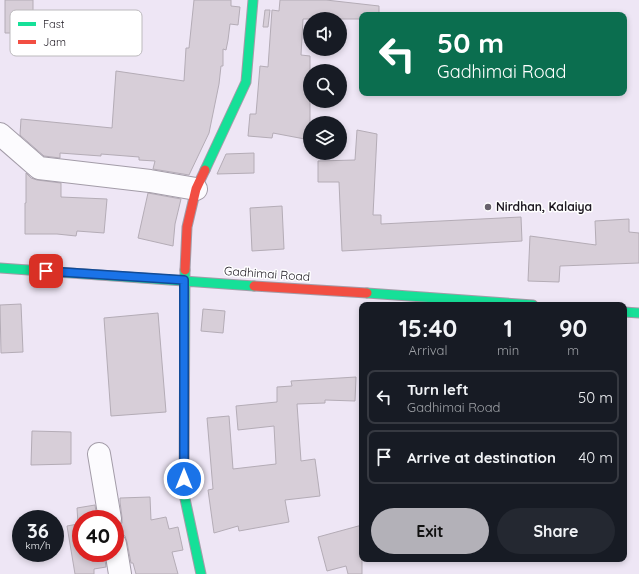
<!DOCTYPE html>
<style>
:root{--surface:#171b24;--page:#242831;--text:#f1f3f6;--muted:#9ea1a6;--line:#363941;--accent:#b3b1b8}
body{margin:0;font-family:Quicksand,sans-serif;background:var(--page);color:var(--text);height:100vh;display:flex;flex-direction:column;font-size:15px;white-space:nowrap}
*{box-sizing:border-box;margin:0}
p{font-size:13px;color:var(--muted)}
.icon{flex:none;width:22px;height:22px;fill:none;stroke:currentColor;stroke-width:2;stroke-linecap:round;stroke-linejoin:round}
.map{position:relative;flex:1;overflow:hidden}
.details{position:absolute;left:359px;top:302px;width:268px;height:260px;display:flex;flex-direction:column;background:var(--surface);border-radius:8px;box-shadow:0 2px 6px #0003}
.details>*{flex:none}
.top-card{position:absolute;left:359px;top:12px;width:268px;height:84px;border-radius:8px;box-shadow:0 2px 6px #0003;background:#0b6e4f;color:#fff;overflow:hidden}
.fabs{position:absolute;left:303px;top:12px;display:grid;gap:8px}
.fabs a{display:grid;place-items:center;width:44px;height:44px;border-radius:50%;background:var(--surface);box-shadow:0 2px 6px #0003;font-size:20px}
.speed{position:absolute;left:12px;top:510px;display:flex;gap:8px;font-size:20px;font-weight:700;text-align:center}
.speed>*{display:grid;place-content:center;width:52px;height:52px;border-radius:50%;background:var(--surface);box-shadow:0 2px 6px #0003;line-height:1}
.speed small{font-size:10px;font-weight:400}
.speed .limit{border:6px solid #d22;background:#fff;color:#111}
.pin{position:absolute;display:grid;place-items:center;width:34px;height:34px;color:#fff;margin:-17px;border-radius:8px;box-shadow:0 2px 6px #0006}
.me{position:absolute;width:44px;margin:-22px;rotate:0deg;stroke-linejoin:round;filter:drop-shadow(0 0 3px #0008)}
.turn{display:flex;align-items:center;gap:14px;height:84px;padding:0 12px;font-size:18px}
.turn .icon{width:52px;height:52px;stroke-width:2.5}
.turn b{display:block;font-size:28px;line-height:34px}
.eta{display:flex;justify-content:space-evenly;align-items:center;height:68px;text-align:center}
.eta b{font-size:24px;font-weight:700;line-height:28px}
.primary-button{display:flex;gap:8px;margin-top:auto;padding:8px 12px}
.primary-button a{flex:1;height:46px;border-radius:24px;background:var(--accent);color:#111;font-size:16px;font-weight:700;line-height:46px;text-align:center}
.primary-button a+a{background:var(--page);color:var(--text)}
ul{padding:0;list-style:none}
li{display:flex;align-items:center;gap:12px;height:54px;margin:0 8px 6px;padding:0 4px;border:2px solid var(--line);border-radius:8px}
li div{flex:1}
li b{display:block;font-size:15px}
li em{font-style:normal}
.map>svg:first-child{display:block}
</style>
<div class="map">
<svg width="639" height="574" viewBox="0 0 639 574">
<rect width="100%" height="100%" fill="#eee6f5"/>
<path fill="#d7ced8" stroke="#b4acb6" d="M5,0h28v33h-28z
M194,0h37v6l9,1 -2,18 -8,-1 -2,16 -2,10 -3,-1v17h-2l-2,18 -10,49 -20,42 -36,-6 2,-8 -16,-1v-3l-38,-3v2l-41,-3v5l-16,-2 -24,-21 1,-16 91,9 4,-57 68,10 2,-33h3z
M280,0h46l53,6v9h-17v4h-59l-2,36 9,1v84l-37,-7 -1,5 -24,-2 2,-22h6l4,-48 8,1 4,-57 7,1z
M265,10h5l-2,17h-5z
M357,130l20,4 -4,81h8v9l140,-7 1,24 -180,10 -3,-69h-21v-21l37,-1z
M254,153v20l-37,1 9,-20z
M26,173l5,5 6,2 24,3v14l46,2 -3,34 -27,-2 -1,5 -19,-2h-32v-31h1z
M148,193l33,6 -6,25 -2,22 -35,-8z
M282,206l2,43 -32,2 -2,-43z
M629,219v13l10,1v30l-79,3 -1,16 -31,-1 2,-45 66,9 -1,-24z
M21,304l2,48 -22,1 -1,-48z
M203,309l22,2 -2,22 -22,-2z
M158,313l8,99 -55,4 -7,-98z
M356,377l-1,24 -30,-1v3l-28,1 4,57 14,-2 5,37 -35,4 4,22 -50,9 -1,-5 -24,7 -6,-43 5,-1 -6,-71 22,-2 4,53 43,-5 -2,-38 -36,4 -2,-24 41,-4v-15l15,-1 -1,-5z
M32,431l39,1v32l-40,1z
M150,497l1,23 15,-3 3,12 9,-2 5,23 -11,2 6,22h-42l-3,-11h-2l-4,-21 -2,-6 -5,-4h-5v-2l3,-2 4,-5v-6l-2,-15v-4z
M95,505l2,14h-16v34h23l2,14 -12,2v5h-19l-8,-48 11,-2 -1,-16z
M362,525v49h-14l-2,-8 -19,5 -9,-34z"/>
<g fill="none" stroke-linecap="round" stroke-linejoin="round">
<defs>
<path id="street" d="M0,134l39,34 111,13 46,8
M99,454l11,65
M115,544l5,30"/>
<path id="fast" d="M205,170l41,-88 7,-82
M0,268l254,18
M185,270l-1,224 17,80
M367,293l166,12
M624,312l15,1"/>
<path id="jam" d="M185,270l2,-43 9,-38 9,-19
M254,286l113,7"/>
</defs>
<use href="#street" stroke="#a39ca8" stroke-width="24"/>
<use href="#fast" stroke="#a39ca8" stroke-width="11"/>
<use href="#jam" stroke="#a39ca8" stroke-width="11"/>
<use href="#street" stroke="#fcfbfe" stroke-width="22"/>
<use href="#fast" stroke="#16e098" stroke-width="9"/>
<use href="#jam" stroke="#f24e42" stroke-width="9"/>
</g>
<g fill="none" stroke-linecap="round" stroke-linejoin="round">
<defs>
<path id="route" d="M46,271l138,9v199"/>
</defs>
<use href="#route" stroke="#114b97" stroke-width="10"/>
<use href="#route" stroke="#1a73e8" stroke-width="7"/>
</g>
<circle fill="#67616c" stroke="#fff" stroke-width="1.5" cx="488" cy="207" r="4"/>
<g text-anchor="middle" stroke-width="3" stroke-linejoin="round" paint-order="stroke">
<g font-size="12" font-weight="bold" fill="#1f1a23" stroke="#fff" text-anchor="start">
<text x="496" y="211">Nirdhan, Kalaiya</text>
</g>
<g font-size="12" fill="#1f1a23" stroke="#fff">
<text transform="translate(267 274) rotate(4)" y="4">Gadhimai Road</text>
</g>
</g>
<rect x="10" y="10" width="132" height="46" rx="6" fill="#fff" stroke="#bcbabd" stroke-width="1"/>
<rect x="18" y="22" width="18" height="4" fill="#16e098"/>
<rect x="18" y="40" width="18" height="4" fill="#f24e42"/>
<g font-size="11" fill="#1f1a23">
<text x="43" y="28">Fast</text>
<text x="43" y="46">Jam</text>
</g>
</svg>
<div class="fabs">
<a><svg class="icon" aria-label="sound" viewBox="0 0 24 24"><path d="M4 9h4l5-4v14l-5-4H4zM17 9q2 3 0 6"/></svg></a>
<a><svg class="icon" aria-label="search" viewBox="0 0 24 24"><circle cx="10" cy="10" r="6"/><path d="M15 15l6 6"/></svg></a>
<a><svg class="icon" aria-label="layers" viewBox="0 0 24 24"><path d="M12 4l9 5-9 5-9-5zM3 14l9 5 9-5"/></svg></a>
</div>
<div class="speed"><div>36<small>km/h</small></div><div class="limit">40</div></div>
<div class="pin" style="left:46px;top:271px;background:#d93025"><svg class="icon" aria-label="arrive" viewBox="0 0 24 24"><path d="M6 21V4h12l-3 4 3 4H6"/></svg></div>
<svg class="me" style="left:184px;top:479px" viewBox="-20 -20 40 40"><circle r="17" fill="#1a73e8" stroke="#fff" stroke-width="3"/><path d="M0-11L8 9 0 5-8 9z" fill="#fff"/></svg>
<div class="top-card">
<div class="turn"><svg class="icon" aria-label="left" viewBox="0 0 24 24"><path d="M17 20v-9H6M10 6l-5 5 5 5"/></svg><div><b>50 m</b>Gadhimai Road</div></div>
</div>
<section class="details">
<div class="eta">
<div><b>15:40</b><p>Arrival</p></div>
<div><b>1</b><p>min</p></div>
<div><b>90</b><p>m</p></div>
</div>
<ul>
<li><svg class="icon" aria-label="left" viewBox="0 0 24 24"><path d="M17 20v-9H6M10 6l-5 5 5 5"/></svg><div><b>Turn left</b><p>Gadhimai Road</p></div><em>50 m</em></li>
<li><svg class="icon" aria-label="arrive" viewBox="0 0 24 24"><path d="M6 21V4h12l-3 4 3 4H6"/></svg><div><b>Arrive at destination</b></div><em>40 m</em></li>
</ul>
<div class="primary-button"><a>Exit</a><a>Share</a></div>
</section>
</div>
